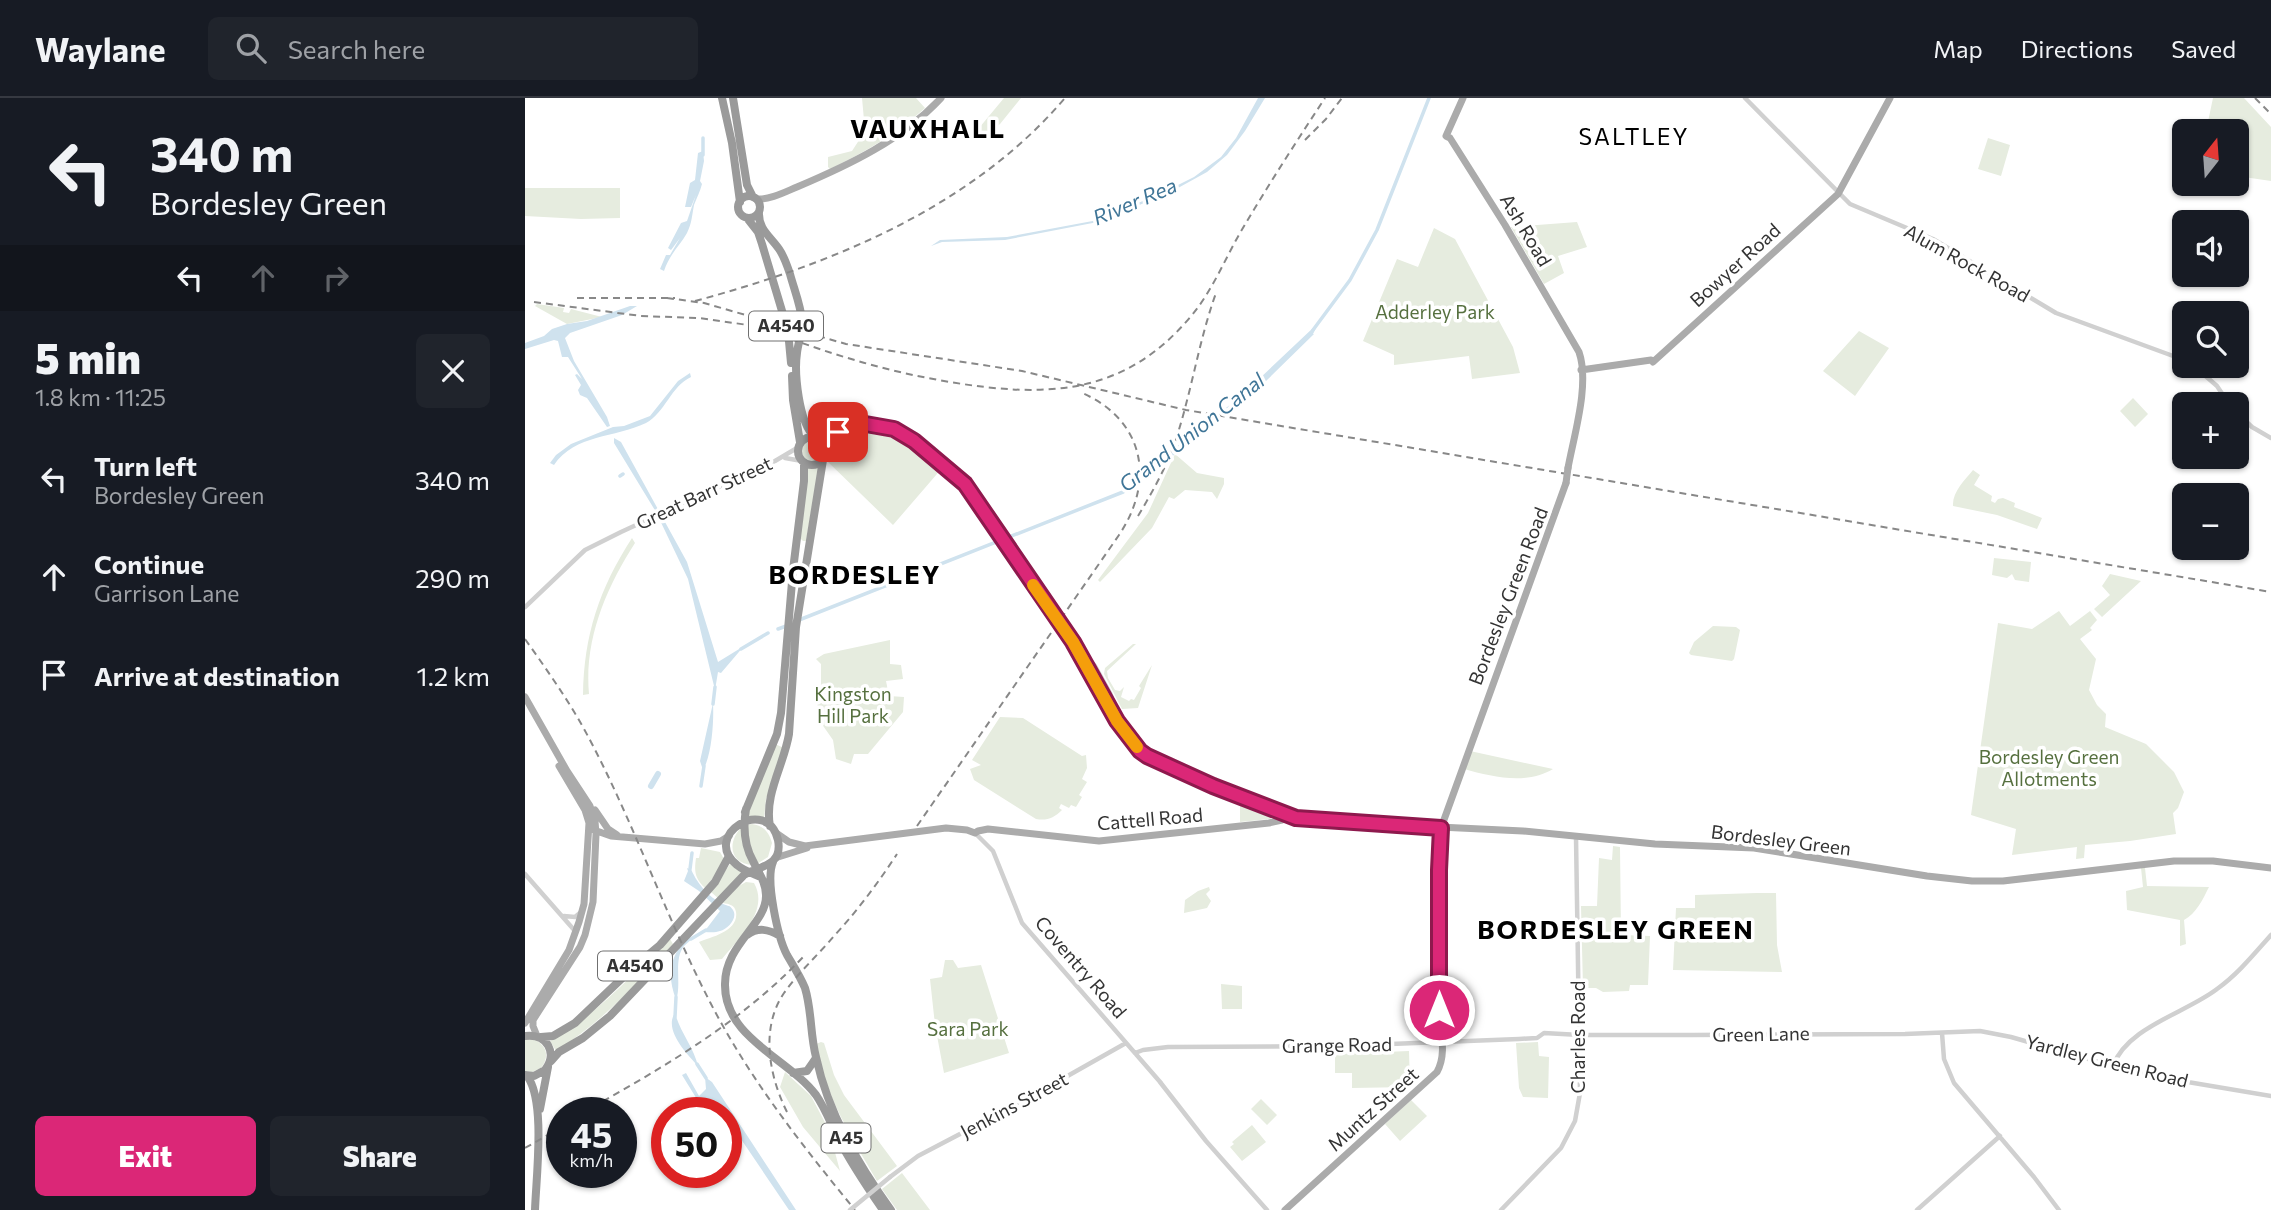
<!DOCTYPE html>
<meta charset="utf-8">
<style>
:root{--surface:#171b24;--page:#20242c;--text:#f1f3f6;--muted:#9ea1a6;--line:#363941;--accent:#db2777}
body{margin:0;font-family:Commissioner,sans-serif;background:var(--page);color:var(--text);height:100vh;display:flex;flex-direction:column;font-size:26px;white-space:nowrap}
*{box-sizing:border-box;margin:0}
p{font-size:23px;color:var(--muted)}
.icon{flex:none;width:38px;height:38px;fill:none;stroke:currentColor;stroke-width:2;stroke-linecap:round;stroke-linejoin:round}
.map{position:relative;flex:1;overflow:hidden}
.side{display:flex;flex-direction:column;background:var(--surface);width:525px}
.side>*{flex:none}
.hud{background:#171b24;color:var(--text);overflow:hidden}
.needle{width:46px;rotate:17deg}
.tools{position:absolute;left:1647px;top:21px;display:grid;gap:14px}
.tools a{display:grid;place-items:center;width:77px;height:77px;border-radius:10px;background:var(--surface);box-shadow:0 2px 5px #0004;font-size:35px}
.speed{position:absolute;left:21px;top:999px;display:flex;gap:14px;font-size:35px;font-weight:700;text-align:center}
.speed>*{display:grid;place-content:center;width:91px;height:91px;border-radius:50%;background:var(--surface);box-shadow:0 2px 5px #0004;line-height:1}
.speed small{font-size:18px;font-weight:400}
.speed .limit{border:10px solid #d22;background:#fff;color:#111}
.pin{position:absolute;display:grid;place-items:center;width:60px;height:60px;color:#fff;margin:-30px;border-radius:14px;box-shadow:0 4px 10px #0006}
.me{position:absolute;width:77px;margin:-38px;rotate:0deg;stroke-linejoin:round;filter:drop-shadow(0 0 5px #0008)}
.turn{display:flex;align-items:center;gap:24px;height:147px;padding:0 35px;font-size:32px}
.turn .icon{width:91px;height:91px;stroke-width:2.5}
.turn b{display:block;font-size:49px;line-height:60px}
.lanes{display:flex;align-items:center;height:66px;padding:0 35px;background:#0003;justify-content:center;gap:35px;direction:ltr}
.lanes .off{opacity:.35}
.round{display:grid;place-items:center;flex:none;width:74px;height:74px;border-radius:10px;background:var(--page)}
.head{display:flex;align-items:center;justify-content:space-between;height:119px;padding:0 35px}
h1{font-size:42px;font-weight:800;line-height:52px}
.primary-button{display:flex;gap:14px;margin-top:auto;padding:14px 35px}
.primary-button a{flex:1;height:80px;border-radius:10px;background:var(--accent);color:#fff;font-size:28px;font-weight:800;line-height:80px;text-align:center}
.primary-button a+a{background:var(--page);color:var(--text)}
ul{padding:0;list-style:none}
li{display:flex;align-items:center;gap:21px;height:98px;padding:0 35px}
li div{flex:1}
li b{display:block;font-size:26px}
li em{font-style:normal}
header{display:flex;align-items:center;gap:42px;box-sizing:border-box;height:98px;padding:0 35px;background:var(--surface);border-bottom:2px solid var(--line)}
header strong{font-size:33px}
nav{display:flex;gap:38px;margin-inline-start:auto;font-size:24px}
.search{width:490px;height:63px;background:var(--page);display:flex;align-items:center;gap:18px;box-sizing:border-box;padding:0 24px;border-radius:10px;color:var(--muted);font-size:26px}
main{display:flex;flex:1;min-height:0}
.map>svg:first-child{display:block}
</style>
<header>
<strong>Waylane</strong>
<div class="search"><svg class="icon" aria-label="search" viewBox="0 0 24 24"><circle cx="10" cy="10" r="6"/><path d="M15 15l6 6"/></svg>Search here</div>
<nav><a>Map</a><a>Directions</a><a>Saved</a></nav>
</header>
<main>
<section class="side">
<div class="hud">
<div class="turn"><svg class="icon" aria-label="left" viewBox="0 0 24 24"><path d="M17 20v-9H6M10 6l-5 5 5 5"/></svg><div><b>340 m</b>Bordesley Green</div></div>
<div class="lanes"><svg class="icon" aria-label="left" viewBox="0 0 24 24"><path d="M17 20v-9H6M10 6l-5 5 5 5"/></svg><svg class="icon off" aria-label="ahead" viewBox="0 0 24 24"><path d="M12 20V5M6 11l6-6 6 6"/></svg><svg class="icon off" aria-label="right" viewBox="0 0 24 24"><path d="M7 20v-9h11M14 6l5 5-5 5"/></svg></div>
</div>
<div class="head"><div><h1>5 min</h1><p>1.8 km · 11:25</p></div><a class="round"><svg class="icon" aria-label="close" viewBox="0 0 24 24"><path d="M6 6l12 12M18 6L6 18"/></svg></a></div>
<ul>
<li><svg class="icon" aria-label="left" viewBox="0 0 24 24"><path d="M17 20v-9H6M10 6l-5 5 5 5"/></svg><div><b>Turn left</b><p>Bordesley Green</p></div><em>340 m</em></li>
<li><svg class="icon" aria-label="ahead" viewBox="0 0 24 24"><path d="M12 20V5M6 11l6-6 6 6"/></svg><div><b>Continue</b><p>Garrison Lane</p></div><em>290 m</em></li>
<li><svg class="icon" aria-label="arrive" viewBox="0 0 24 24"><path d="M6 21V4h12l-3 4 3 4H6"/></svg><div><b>Arrive at destination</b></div><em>1.2 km</em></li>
</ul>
<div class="primary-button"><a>Exit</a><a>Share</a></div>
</section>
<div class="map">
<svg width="1746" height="1112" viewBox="0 0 1746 1112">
<rect width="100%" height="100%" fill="#fff"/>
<path fill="#e6ecdf" d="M337,0h54l9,10c-31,27 -58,43 -95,61l-2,-2v-10l24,-6 13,-20z
M479,0h17l-21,26 -21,17 -5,-7z
M1688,0h31l27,29v54l-34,-5v-45h-31z
M1463,40l22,7 -9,31 -23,-7z
M0,90h95v30l-39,1 -56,-3z
M1052,124l10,25 -29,9 6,17 -20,11 -33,-57z
M909,130l21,11 58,108 7,26 -48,6 -3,-23 -75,9v-10l-31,-14 34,-82 21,8z
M12,206l27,4 -1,4 6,1 2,-4 31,8 -35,7 -32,-18z
M1334,233l30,17 -34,48 -32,-25z
M1608,300l15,16 -13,13 -15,-16z
M331,329c41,-1 56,15 87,40l-50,58 -65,-63 14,-24z
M277 353a10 10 0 1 1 20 0a10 10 0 1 1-20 0Z
M650,356l22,19 27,5v6l-7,15 -5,-7 -27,-2 -11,9 -5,-2 -17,31 -52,54 -2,-2 50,-67z
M294,368l-13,75h-3l-3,-3 8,-71z
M1448,372l7,5 -6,10 18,11 -1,5 4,2 3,-4 5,-1 12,5 -1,4 28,11 -5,11 -40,-14 -44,-9c-1,-14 12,-26 20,-36z
M107,440l3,5c-29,45 -51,97 -46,151l-6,1c1,-60 16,-106 49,-157z
M1469,460l37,4 -2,20 -14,-2 -3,-6 -5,4 -15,-3z
M1585,476l31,7 -39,36 -8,-8 16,-14 -8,-9z
M1534,513l11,15 20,-15 7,9 -7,8 2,2 -12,9 16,20 -7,31 8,15 9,9 -1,13 41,17 28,28 10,20 -6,16 -5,5 3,21 -46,7 -45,4 -1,13 -8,1 1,-12 -65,8 4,-26 -45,-14 27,-192 34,6z
M1188,528l23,1 4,3 -6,29 -2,2 -41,-6 -2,-2 5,-11z
M365,542v24l11,1 2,14 -17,2 3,15 15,1 -1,15 -35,42h-14l-3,10 -15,-5 -3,-19 -14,-20 -2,-21 4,-15v-20l-5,-5 8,-5z
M608,546h3l-29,27 1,7 7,12 5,1 4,-4 -3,10 8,4 2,-2 3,1 7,-12 -2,-2 13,-21 -14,43 -16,1 -18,-35 1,-6z
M475,619l23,1 59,38 4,-1 1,13 -5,11 5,3 -8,13 3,2 -6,10 -5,-2 -2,3 -8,-4 -2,4 3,2c-8,8 -15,11 -26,9l-62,-39 -4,-11 11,-4 -9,-5z
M250,646l9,4 -18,51 -2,20 -16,-2v-7z
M945,653l83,18c-27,16 -60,8 -89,0z
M715,703l37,15 1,2 -38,4z
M227,726c12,2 17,8 20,19l-4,14 -11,7 -7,-13 -3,-26z
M217,729l11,38c-24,-1 -26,-24 -11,-38z
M1088,748l7,1 1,88 29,1 -2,49h-18l-1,6 -26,1 -7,-4h-13l-2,-82h16l2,-48 13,2z
M176,750l19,4 4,7 -5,11 -14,18c-10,-10 -11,-16 -9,-30h3z
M205,766l12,8 -23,27 -8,-7z
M1616,770h4l2,18 62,1c-6,12 -13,27 -25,33l2,24 -6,2v-26l-53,-10 -1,-19 17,-4z
M221,784l8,1c16,28 -16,56 -32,76l-12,1 -11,-18c13,-5 40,-11 37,-30 -1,-7 -7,-8 -13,-9l14,-16z
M684,789l1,3 -4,4 5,7 -4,7 -23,5 1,-13 13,-9z
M1232,795h19l1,52 5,27 -109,-2 3,-62h19v-13z
M145,841l3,5c-37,41 -70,77 -117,107l-6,-10c46,-25 82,-67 120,-102z
M420,862h8l5,8 23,-3 28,88 -65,20 -9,-48 -5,-46 12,-2z
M696,886l21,2v23h-20z
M5,940c16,5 21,17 11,30l-9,4 -7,-1v-32z
M296,944l3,1 10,32 10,20 53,71 -20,15c-25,-43 -53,-87 -61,-137z
M1013,944l1,14 10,1 -1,41 -25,-1 -4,-9 -3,-45z
M884,953l1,36 -58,1v-15h-17v-19z
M260,974l26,24 18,34 11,41 -37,-44 -23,-40z
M736,1001l16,16 -10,10 -16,-16z
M886,1002l16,16 -27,25 -15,-17z
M727,1027l14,17 -24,19 -12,-14 4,-3 -2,-2z
M377,1075l28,37h-33l-15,-21z"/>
<path fill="#cfe2ee" d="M733,0h7l-20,33 -18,24 -20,17 -29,16 -75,33 -98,19 -63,2 -11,4 9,-6 67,-3 91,-17 68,-29 28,-14 27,-20 15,-19z
M178,53l1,10 -4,20 2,3c-2,8 -5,13 -8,21 -2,10 -2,18 -7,28 -7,13 -17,20 -23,38l-4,-2 6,-14h4l10,-17 -9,12 -3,-2 13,-25 6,-2 9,-26 -5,12h-6l5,-24 5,-3 3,-27z
M105,208h7l-15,9 -52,18 -5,5 9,23 33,56 3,9 -3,1 -20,-29 -7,-3 -2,-5 3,-5 -6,-10 2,-1 5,5 -14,-22h-6l-4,-16 -4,-1 -29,9v-6l19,-7 8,-7 15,-5 20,-3z
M789,229l2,1 -3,6h1l-48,47 -25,17 -57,49 -53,42 -2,-4 18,-12 29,-26 64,-50z
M165,275l1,4c-20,9 -26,36 -45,46 -31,15 -71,11 -92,42l-4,-2 6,-8 15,-11 42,-17 11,-1 26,-10 28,-35z
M89,340l7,4 66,120 31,100 26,-16 -23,27 -3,-1 -3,18 -27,-111 -32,-67 -42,-69z
M188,605c1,17 -1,52 -10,67l-3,-9z
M165,769c6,15 18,30 33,37 6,3 6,0 10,6 5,8 -5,19 -13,21 -5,2 -11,1 -16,1l16,-21 -21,-20 -15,-10 4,-10 -1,-3 2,1z
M161,840h7c-3,3 -6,5 -9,8 -11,14 -2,38 -8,54 -9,-26 -7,-40 10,-62z
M150,915c5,19 19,35 23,53 -10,-11 -35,-36 -23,-53z
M161,975l13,23 7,-7 -1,-12 7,5 84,128h-7l-63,-93v-4h-2l-8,-11 -13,7 -21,-34z"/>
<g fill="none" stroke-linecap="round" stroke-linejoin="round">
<path stroke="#cfe2ee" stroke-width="3.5" d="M178,40v17
M788,232l37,-50 27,-50 52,-132
M95,378l3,-2
M274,522l324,-128 9,-7
M253,531l11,-4
M216,551l27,-16
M188,606l2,-17
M176,688l3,-20
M165,771l2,-16
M166,841l15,-9
M150,919l1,-20
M172,966l9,14"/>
<path stroke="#cfe2ee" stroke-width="6" d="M126,688l7,-12"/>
<path stroke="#d0d0d0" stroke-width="4.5" d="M1220,0l105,106 83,35 123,74 128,47
M1669,268l23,20 12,18
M1712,315l15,14 19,11
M296,341l12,-1
M301,353c4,-6 7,-14 12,-18 42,-37 115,36 140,66l77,117
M260,360l17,3
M0,509l60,-57 36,-18 154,-71 22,-13
M537,529l33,39 15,27 13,34
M548,544l43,79 24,30 32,18 114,46
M450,735l18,18 29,72 139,160
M0,776l50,57
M39,818l11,1 6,-5
M1417,935l2,26 10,24 80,94 25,33
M610,955l8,-3 25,-3 171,-1 180,-7 18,-1 7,-5 36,2h112l213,-1 75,-3 31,6 102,29 45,11 113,19
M1588,968c14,-39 73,-53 104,-77 21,-15 37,-35 54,-54
M635,984l46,59 61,69
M365,1079l28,-21 107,-56 101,-57
M976,1112l60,-62 14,-27 5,-28 -4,-256
M1392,1112l83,-74"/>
<path stroke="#ababab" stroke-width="7" d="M938,0l-17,38 4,2 55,87 74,127c11,32 -5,83 -11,116
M231,101c14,1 29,-7 41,-12 52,-22 105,-47 144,-89
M1056,272l70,-10 2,2 185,-168 52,-96
M0,599l42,74 23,35 5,15 1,13 -3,68 -8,33 -5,12 -47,73v6l4,10
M70,712l13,19 9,6
M69,732l17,6 94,8 16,-3 8,-5
M251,735l13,9 16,4 141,-18 21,2 8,3 3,-2 10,-2 111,12 170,-18 13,-3 4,-5 27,6 210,10 132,13 99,4 173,28 45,5h31l171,-20h39l58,7
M250,760l32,-10
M0,925l44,-73 10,-28 5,-18 5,-81 -4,-13 -26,-44
M760,1112l152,-138c11,-20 2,-43 2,-64 0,-60 -3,-121 2,-180l125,-345"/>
<path stroke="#9a9a9a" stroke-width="8" d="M197,0l10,45 8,59
M208,0l14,87 6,12
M213 109a11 11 0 1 1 22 0a11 11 0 1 1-22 0Z
M234,114c-1,17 11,24 20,37 5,7 8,16 11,25 4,15 11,32 12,47 1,11 -4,21 -5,32 -3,20 2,70 17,83
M222,120l11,14 4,12 26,87 3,32
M267,278l1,24 7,42
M273 353a14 14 0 1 1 28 0a14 14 0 1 1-28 0Z
M221,711c-3,18 -2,36 7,52 5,11 13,21 13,34 1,29 -41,49 -41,89 -1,54 63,74 91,111 9,13 15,29 22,43 13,25 29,49 45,72
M220,714l32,-78 4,-21 12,-143 11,-89v-18
M245,728c-6,-32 14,-61 19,-92l7,-107 27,-167
M248,764c-8,18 5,76 14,93 7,12 13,21 18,33 7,23 5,46 11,69 12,56 42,107 75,153
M222,837c11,-8 21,-6 33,1
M0,938c22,-3 33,17 20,34l-11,6 -9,-1
M16,939l12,-1 22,-13 61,-58 24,-20 55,-63 14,-26
M26,963l8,-9 24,-14 27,-22 134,-141c16,-9 39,-9 34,-35 -11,-46 -78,-4 -41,25 7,6 17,9 24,12
M268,975l14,-2 9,-13
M2,978c19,24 9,102 8,134
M15,1011l8,-42"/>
<path stroke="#888" stroke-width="2" stroke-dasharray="7 5" stroke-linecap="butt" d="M1730,0l16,16
M780,42l21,-21 16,-21
M52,200h98
M142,200l37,5 142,41 176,27 164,39 1085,182
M170,203c137,-37 276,-93 370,-203
M9,204l107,14 58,2 49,7
M266,241c52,19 104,34 159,43 96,16 175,14 242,-67 20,-24 32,-54 48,-82 27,-46 56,-91 85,-135
M613,418c15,-25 29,-50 38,-77 16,-49 23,-99 40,-146
M0,541c24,34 47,66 66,103 44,84 75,175 119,260 39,76 91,142 145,208
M392,728l202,-291c37,-55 25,-116 -39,-143
M262,1014c-18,-36 -27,-84 -3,-119 14,-20 34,-38 50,-57 24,-26 44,-53 63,-82
M57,1015c79,-44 160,-91 222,-157
M0,1050l37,-21"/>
<path stroke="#d0d0d0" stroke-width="4.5" d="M530,518l7,11
M325,1112l40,-33"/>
<path stroke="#ababab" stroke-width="7" d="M1041,385l2,-15"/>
</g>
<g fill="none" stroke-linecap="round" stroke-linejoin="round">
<defs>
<path id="route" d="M313,334l11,-6 11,-3 34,6 20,12 51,43 108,158 44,79 23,30 7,5 66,30 83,32 145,10 -2,42v140"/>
</defs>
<use href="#route" stroke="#8e194d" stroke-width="18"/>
<use href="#route" stroke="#db2777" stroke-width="12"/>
<path stroke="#f59e0b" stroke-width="12" d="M508,487l40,57 44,79 20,26"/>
</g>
<g text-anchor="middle" stroke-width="7" stroke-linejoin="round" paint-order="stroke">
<g fill="#fff" stroke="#707070" stroke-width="2">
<rect x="224" y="213.5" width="74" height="29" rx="5"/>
<rect x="73" y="853.5" width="74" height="29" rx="5"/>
<rect x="296.5" y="1025.5" width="49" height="29" rx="5"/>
</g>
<g font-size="18" font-weight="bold" fill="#333">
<text x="261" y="234">A4540</text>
<text x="110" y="874">A4540</text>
<text x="321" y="1046">A45</text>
</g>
<g font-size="19" fill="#333" stroke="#fff">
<text transform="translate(1001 132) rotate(59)" y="7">Ash Road</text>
<text transform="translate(1442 165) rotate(29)" y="7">Alum Rock Road</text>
<text transform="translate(1210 167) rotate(-42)" y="7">Bowyer Road</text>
<text transform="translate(179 395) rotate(-25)" y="7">Great Barr Street</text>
<text transform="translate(983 498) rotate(-69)" y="7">Bordesley Green Road</text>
<text transform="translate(625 721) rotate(-5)" y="7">Cattell Road</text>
<text transform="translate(1256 742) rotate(7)" y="7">Bordesley Green</text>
<text transform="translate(556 869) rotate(49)" y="7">Coventry Road</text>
<text transform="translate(1236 936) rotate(-1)" y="7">Green Lane</text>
<text transform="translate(1053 939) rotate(-90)" y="7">Charles Road</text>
<text transform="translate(812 947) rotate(-1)" y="7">Grange Road</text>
<text transform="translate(1582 963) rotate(14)" y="7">Yardley Green Road</text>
<text transform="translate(489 1007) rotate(-28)" y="7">Jenkins Street</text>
<text transform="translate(848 1011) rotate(-42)" y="7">Muntz Street</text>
</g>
<g font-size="19" fill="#56703f" stroke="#fff">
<text x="910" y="221">Adderley Park</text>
<text x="328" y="603">Kingston<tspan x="328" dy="22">Hill Park</tspan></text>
<text x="1524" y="666">Bordesley Green<tspan x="1524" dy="22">Allotments</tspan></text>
<text x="443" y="938">Sara Park</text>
</g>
<g font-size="21" font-style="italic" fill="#3f7597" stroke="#fff">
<text transform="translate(610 104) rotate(-23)" y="7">River Rea</text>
<text transform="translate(667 335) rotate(-38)" y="7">Grand Union Canal</text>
</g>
<g font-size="23" letter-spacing="2" fill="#000" stroke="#fff">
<text x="1109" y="47">SALTLEY</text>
</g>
<g font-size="26" font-weight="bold" letter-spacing="2" fill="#000" stroke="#fff">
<text x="403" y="40">VAUXHALL</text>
<text x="330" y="486">BORDESLEY</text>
<text x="1091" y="841">BORDESLEY GREEN</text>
</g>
</g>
</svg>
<div class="tools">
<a><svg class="needle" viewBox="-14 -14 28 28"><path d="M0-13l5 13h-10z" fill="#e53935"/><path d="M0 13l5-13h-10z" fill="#9ea1a6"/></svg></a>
<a><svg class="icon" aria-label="sound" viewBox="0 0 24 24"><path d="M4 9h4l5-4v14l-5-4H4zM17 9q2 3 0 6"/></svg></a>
<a><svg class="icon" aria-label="search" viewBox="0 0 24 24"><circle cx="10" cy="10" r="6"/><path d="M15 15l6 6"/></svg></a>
<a>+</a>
<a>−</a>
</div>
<div class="speed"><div>45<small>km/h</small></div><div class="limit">50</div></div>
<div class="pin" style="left:313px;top:334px;background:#d93025"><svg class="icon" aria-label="arrive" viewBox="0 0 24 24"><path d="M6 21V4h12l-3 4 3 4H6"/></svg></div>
<svg class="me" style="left:914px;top:912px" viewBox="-20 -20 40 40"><circle r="17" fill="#db2777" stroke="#fff" stroke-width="3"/><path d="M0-11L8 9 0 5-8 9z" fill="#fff"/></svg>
</div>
</main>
